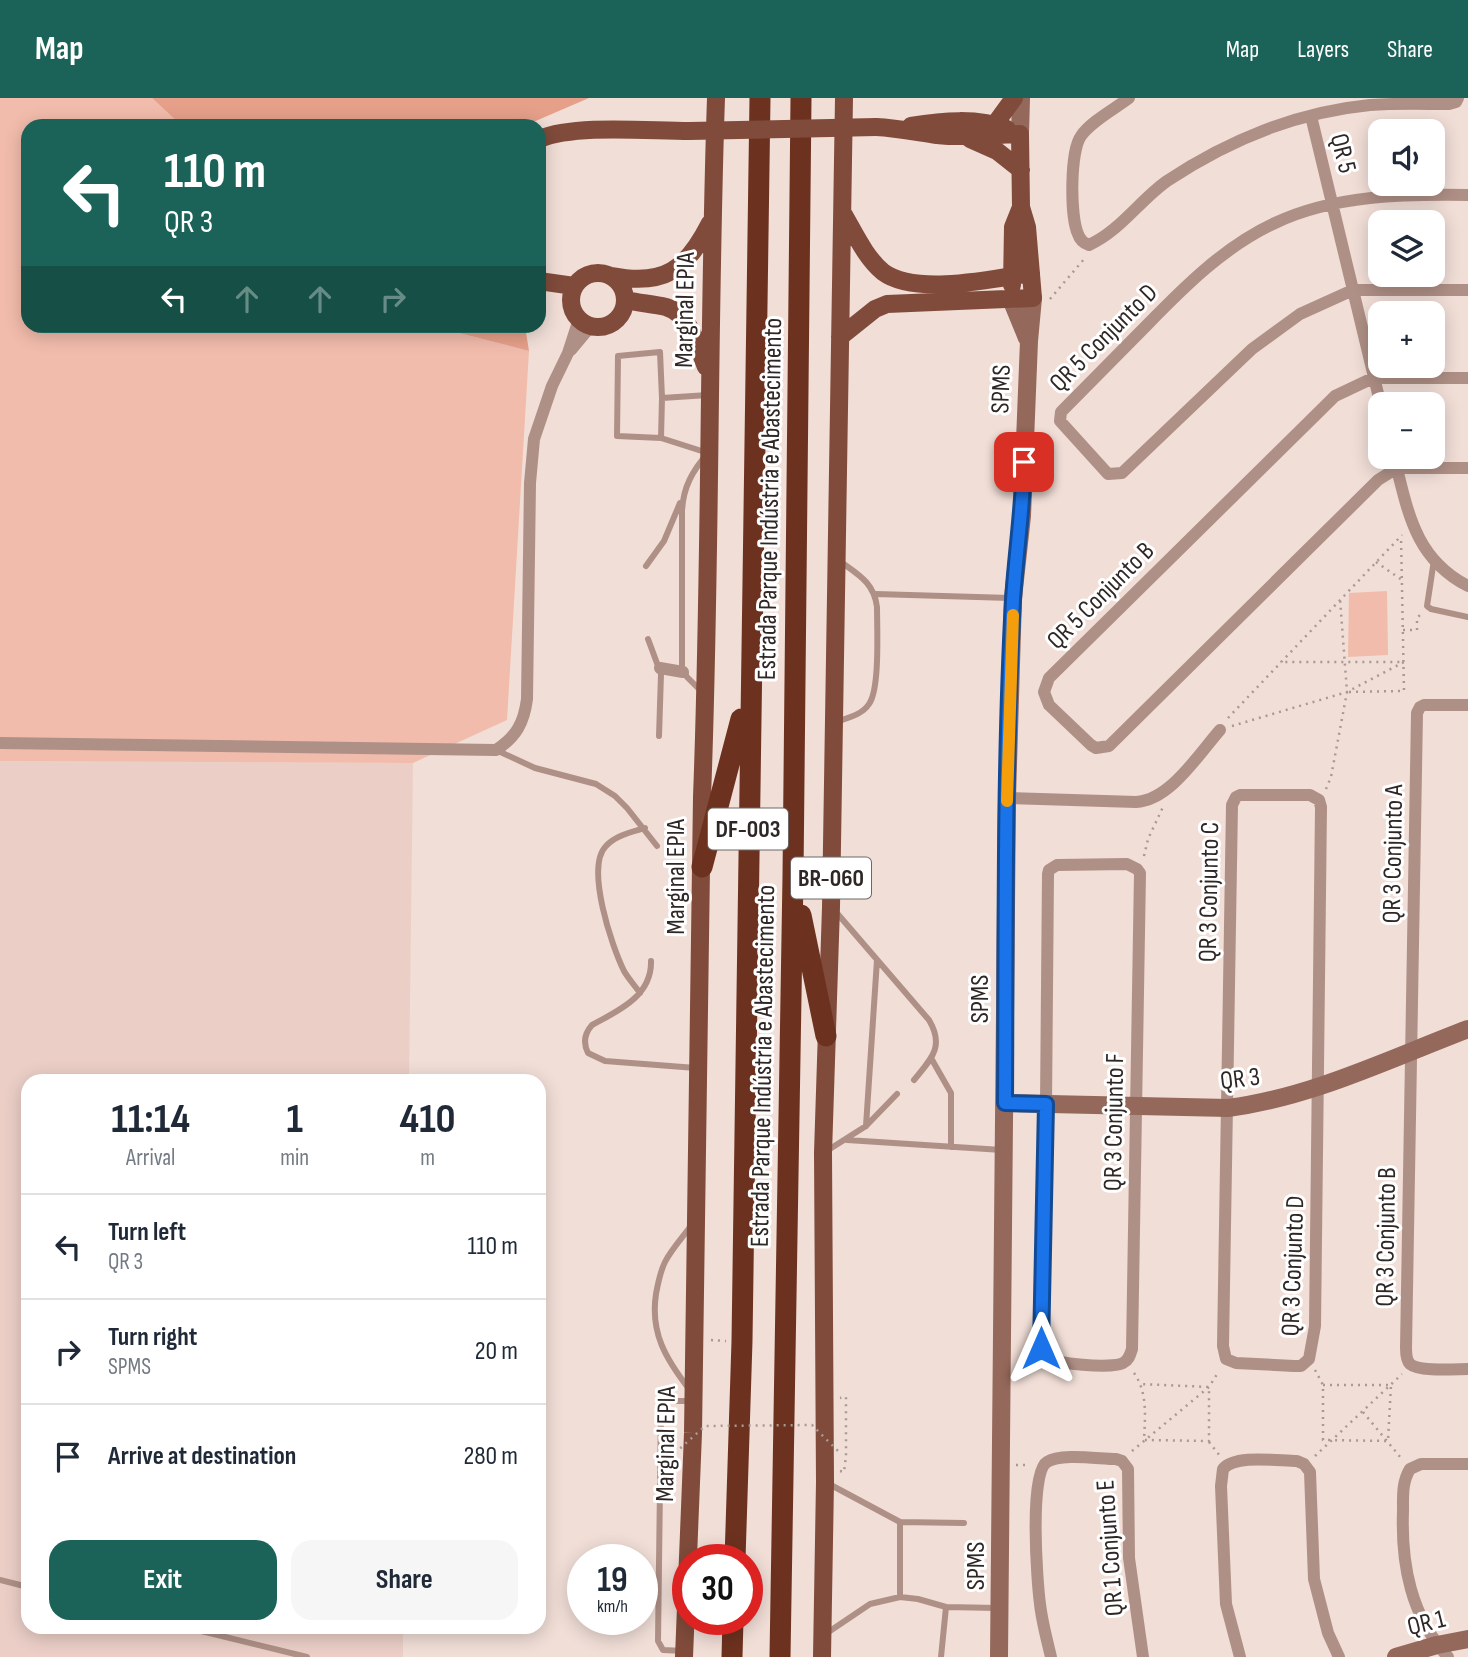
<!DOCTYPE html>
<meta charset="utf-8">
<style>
:root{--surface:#fff;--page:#f6f6f7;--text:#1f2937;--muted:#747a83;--line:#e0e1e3;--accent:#1b6358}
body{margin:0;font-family:"Sofia Sans Condensed",sans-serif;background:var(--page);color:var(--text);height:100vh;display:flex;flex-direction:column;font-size:26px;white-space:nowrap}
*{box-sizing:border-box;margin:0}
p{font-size:23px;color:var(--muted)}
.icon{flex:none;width:38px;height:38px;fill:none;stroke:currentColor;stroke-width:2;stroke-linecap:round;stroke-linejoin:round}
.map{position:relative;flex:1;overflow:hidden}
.details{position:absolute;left:21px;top:976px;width:525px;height:560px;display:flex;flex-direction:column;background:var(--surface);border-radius:21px;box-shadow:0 4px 18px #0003}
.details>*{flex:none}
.top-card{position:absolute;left:21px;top:21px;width:525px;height:214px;border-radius:21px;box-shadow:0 4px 18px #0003;background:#1b6358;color:#fff;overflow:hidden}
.fabs{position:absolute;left:1368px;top:21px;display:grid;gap:14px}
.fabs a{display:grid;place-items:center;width:77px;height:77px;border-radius:14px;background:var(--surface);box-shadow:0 4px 18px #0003;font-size:35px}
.speed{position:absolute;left:567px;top:1446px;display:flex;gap:14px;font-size:35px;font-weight:700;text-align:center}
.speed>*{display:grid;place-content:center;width:91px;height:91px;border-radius:50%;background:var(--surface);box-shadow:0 4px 18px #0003;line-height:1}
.speed small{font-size:18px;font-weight:400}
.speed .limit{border:10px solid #d22;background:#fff;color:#111}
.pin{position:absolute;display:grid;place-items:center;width:60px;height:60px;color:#fff;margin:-30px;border-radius:14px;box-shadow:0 4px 10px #0006}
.me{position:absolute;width:77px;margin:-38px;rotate:0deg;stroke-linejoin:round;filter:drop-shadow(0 0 5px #0008)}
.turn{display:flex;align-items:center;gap:24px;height:147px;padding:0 28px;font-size:32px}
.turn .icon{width:91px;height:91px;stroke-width:2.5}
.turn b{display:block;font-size:49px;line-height:60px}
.lanes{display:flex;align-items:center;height:66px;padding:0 28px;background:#0003;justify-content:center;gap:35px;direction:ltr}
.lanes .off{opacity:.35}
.eta{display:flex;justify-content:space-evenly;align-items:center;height:119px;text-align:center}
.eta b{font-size:42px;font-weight:700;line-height:49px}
.cta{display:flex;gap:14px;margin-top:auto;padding:14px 28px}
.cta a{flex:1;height:80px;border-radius:21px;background:var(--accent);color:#fff;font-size:28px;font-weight:700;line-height:80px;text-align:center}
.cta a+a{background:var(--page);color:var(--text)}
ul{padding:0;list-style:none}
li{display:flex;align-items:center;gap:21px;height:105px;padding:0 28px;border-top:2px solid var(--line)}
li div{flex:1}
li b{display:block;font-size:26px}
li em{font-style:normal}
header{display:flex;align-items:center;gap:42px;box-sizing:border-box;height:98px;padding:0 35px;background:var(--accent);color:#fff}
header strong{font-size:33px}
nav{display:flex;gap:38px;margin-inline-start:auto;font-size:24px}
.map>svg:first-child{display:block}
</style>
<header>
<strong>Map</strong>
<nav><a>Map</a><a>Layers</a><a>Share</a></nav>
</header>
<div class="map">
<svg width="1468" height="1559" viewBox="0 0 1468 1559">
<rect width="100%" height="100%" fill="#f1ded7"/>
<path fill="#ebcfc7" d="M0,663l413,2 -4,318 -381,1v546h375v29h-403z"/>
<path fill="#f2bcac" d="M0,0h152l30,28h-154v200h404l97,25 -22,369 -94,43 -413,-2z
M1387,493l1,64 -40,2 1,-64z"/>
<path fill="#e6a08a" d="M152,0h437l-65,28h-342z
M432,228h93l4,25z"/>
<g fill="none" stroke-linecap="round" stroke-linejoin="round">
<path stroke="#a89994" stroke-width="2.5" stroke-dasharray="2 5" stroke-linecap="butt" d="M1050,201l35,-41
M1376,464l26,18
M1403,532h14v-12l4,-4
M1349,594l55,-1 -3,-155
M1228,620l174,-183
M1232,628l115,-34 57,-30h-124
M1326,691l5,-12 16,-85 -7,-93
M1144,758l4,-17 15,-32
M711,1242l15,1
M1315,1272l8,15
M1134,1275c14,20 11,44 10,67l65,1v-54l-69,-3
M1323,1287h68l-3,56 -65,-1z
M1363,1314l38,46
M1209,1344l11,14
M1132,1353l77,-64 10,-16
M1315,1358l87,-82
M1016,1367h14
M840,1373l4,1 2,-16v-59l-6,1"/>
<path stroke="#af9086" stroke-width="6" d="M662,300l-1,40 -44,-2 1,-80 42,-4 2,46 46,-3
M661,340l47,15c-15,17 -25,34 -26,58v156l5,10 15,15
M1434,462l-7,46 4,3 37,8
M646,468l18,-25 16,-38
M876,496l134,4
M648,541l13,35 -2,62
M836,624c11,-4 26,-7 33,-18 11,-15 8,-75 8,-97 -3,-24 -18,-32 -36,-45
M496,652l39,18 61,16 19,12 12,12 30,38
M836,814l93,108c16,27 2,39 -15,60
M651,863c1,35 -33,50 -59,64 -8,9 -9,18 -4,28l17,8 91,7
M640,895c-5,-7 -12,-15 -16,-22 -12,-24 -39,-104 -18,-125 10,-11 26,-14 39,-18
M931,960l20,35v54
M866,1028l11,-166
M847,1042l155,10
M825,1054l41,-26 31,-32
M689,1291c-23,-30 -39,-56 -33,-95 2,-11 4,-22 9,-32 6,-12 17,-24 25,-35
M829,1386l71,38 64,1
M0,1482l28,7
M900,1499v-75
M189,1530l118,29
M827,1535l43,-29 30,-7 18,2 28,8 51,1
M684,1553l-21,-1 -5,-9 3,-232 3,-8h27
M941,1559l5,-50"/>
<path stroke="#af9086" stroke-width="12" d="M1129,0c-13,10 -39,24 -48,38 -11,15 -11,80 -3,98 2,6 5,9 11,11 31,-14 51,-45 78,-64 60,-40 130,-69 203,-76 26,-2 53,-1 79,-1l7,-2 2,-4
M1311,18l70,290
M1468,97c-64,-1 -134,0 -193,28 -50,23 -90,63 -128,102 -29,29 -57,58 -86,87l-1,9 48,53 14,-1 130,-124 48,-35 53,-24h115
M571,252l20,-24
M1468,280h-95l-38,18 -286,282 -5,14 5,13 42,40 5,3 13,-2 269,-266 19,-12h71
M1394,359c14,54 20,101 74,129
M660,570l23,4
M1468,607h-44l-4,2 -3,6 -11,635c0,5 0,12 4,16 9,8 46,5 58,5
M0,645l496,7c20,-13 28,-27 31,-51l3,-216 4,-44 18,-53 16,-33 11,-34
M1240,697h70l9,5 2,7 -6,519 -6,33 -8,7h-7l-58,-3 -10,-4 -3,-13 9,-541 4,-8z
M1007,700l129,4c34,-2 62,-47 84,-72
M1127,766l10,5 3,4 -8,476c-2,6 -3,11 -9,14 -11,6 -70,1 -80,-7l-3,-20 6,-232 2,-230 1,-4 8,-5z
M1051,1559c-4,-17 -9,-35 -11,-53 -3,-22 -11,-132 7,-142 14,-9 52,-3 69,-3l6,2 6,8 1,89 14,99
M1240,1559l-14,-53 -5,-118 2,-17c12,-15 55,-8 74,-8l7,3 6,8 4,107 14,54 11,24
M1448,1559c-37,-41 -47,-92 -45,-146 0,-15 -1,-29 7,-42l11,-5h47"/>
<path stroke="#94685a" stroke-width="18" d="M1020,36l1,-36
M1011,201l16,39
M1005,1005l223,5c84,-11 161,-49 240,-79
M999,1559l8,-859 6,-200 9,-82 7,-175 4,-43
M1396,1559l41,-12 31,-6"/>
<path stroke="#804b3b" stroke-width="18" d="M995,26l19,-26
M911,28c30,-5 67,-9 96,3
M876,29c21,1 40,5 61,8 27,3 56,0 83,-1
M539,41c37,-15 108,-8 150,-8
M970,41l27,12 24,19
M844,117c11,19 22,43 39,57 32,24 110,7 148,1
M571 202a27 27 0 1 1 54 0a27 27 0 1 1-54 0Z
M612,178c53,10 74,-6 98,-53
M539,183l35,5
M1012,187l1,-58 8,-20
M626,202c13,3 27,4 40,7 24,7 32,40 40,60
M840,239l35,-28 12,-5 146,-6 -6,-71 -6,-20 -1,-73
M684,1559l9,-224 9,-636c9,-233 6,-466 14,-699
M822,1559l3,-175 -2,-329 8,-246 13,-809"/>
<path stroke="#6d321f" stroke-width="21" d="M702,769l39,-148
M801,817l25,121
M735,1461l7,-218 18,-1243
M732,1559l1,-38
M780,1559l13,-781 8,-778"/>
<path stroke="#a89994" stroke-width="2.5" stroke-dasharray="2 5" stroke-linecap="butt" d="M675,1355l30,-27 107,-1 28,28"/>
<path stroke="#804b3b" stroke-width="18" d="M689,33l187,-4"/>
</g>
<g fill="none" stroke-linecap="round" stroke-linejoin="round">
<defs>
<path id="route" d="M1024,364c-1,46 -8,92 -11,138 -9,167 -7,335 -8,503l41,1 -5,244"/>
</defs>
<use href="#route" stroke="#114b97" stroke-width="18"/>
<use href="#route" stroke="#1a73e8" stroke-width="12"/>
<path stroke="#f59e0b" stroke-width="12" d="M1007,703l6,-186"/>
</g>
<g text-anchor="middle" stroke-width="6" stroke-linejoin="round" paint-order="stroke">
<g fill="#fff" stroke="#6d6866" stroke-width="2">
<rect x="708" y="710.5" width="80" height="41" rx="5"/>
<rect x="791" y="759.5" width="80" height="41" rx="5"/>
</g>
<g font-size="24" font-weight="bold" fill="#2e2725">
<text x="748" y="739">DF-003</text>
<text x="831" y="788">BR-060</text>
</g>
<g font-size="26" fill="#2e2725" stroke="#fff">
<text transform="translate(1344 55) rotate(76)" y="9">QR 5</text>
<text transform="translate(684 212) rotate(-89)" y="9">Marginal EPIA</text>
<text transform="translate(1103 239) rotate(-45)" y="9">QR 5 Conjunto D</text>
<text transform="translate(1000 291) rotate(-88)" y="9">SPMS</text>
<text transform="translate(769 401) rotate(-89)" y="9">Estrada Parque Indústria e Abastecimento</text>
<text transform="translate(1100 497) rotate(-45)" y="9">QR 5 Conjunto B</text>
<text transform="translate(1392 756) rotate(-89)" y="9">QR 3 Conjunto A</text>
<text transform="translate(675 779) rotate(-90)" y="9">Marginal EPIA</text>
<text transform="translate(1208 794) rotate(-89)" y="9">QR 3 Conjunto C</text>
<text transform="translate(979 901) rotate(-90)" y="9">SPMS</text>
<text transform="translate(762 968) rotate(-89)" y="9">Estrada Parque Indústria e Abastecimento</text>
<text transform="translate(1240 980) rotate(-7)" y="9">QR 3</text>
<text transform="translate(1113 1024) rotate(-89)" y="9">QR 3 Conjunto F</text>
<text transform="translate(1385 1139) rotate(-89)" y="9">QR 3 Conjunto B</text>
<text transform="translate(1292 1168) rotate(-88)" y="9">QR 3 Conjunto D</text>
<text transform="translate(665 1346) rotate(-89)" y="9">Marginal EPIA</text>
<text transform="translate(1109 1450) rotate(-94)" y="9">QR 1 Conjunto E</text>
<text transform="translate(975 1468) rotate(-90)" y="9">SPMS</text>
<text transform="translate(1426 1524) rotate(-14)" y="9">QR 1</text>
</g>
</g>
</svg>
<div class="fabs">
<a><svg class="icon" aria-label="sound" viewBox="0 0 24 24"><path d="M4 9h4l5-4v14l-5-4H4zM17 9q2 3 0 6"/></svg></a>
<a><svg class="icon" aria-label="layers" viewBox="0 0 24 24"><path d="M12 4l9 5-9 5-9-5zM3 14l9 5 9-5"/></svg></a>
<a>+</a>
<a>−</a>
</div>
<div class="speed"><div>19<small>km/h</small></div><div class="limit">30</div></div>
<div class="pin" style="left:1024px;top:364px;background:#d93025"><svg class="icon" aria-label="arrive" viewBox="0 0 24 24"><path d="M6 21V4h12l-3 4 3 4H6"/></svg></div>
<svg class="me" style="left:1041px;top:1250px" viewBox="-20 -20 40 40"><path d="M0-17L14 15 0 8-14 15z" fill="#1a73e8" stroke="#fff" stroke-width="4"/></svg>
<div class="top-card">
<div class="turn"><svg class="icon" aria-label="left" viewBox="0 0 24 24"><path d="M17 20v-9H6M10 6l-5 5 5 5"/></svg><div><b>110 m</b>QR 3</div></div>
<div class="lanes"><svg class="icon" aria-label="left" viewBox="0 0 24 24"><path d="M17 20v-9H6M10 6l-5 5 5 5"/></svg><svg class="icon off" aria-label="ahead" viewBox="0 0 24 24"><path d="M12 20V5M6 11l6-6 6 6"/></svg><svg class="icon off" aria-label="ahead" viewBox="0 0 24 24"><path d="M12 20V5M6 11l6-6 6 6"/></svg><svg class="icon off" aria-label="right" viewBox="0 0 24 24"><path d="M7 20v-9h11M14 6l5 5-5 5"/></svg></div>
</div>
<section class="details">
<div class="eta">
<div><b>11:14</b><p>Arrival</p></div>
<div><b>1</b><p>min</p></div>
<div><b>410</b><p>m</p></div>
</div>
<ul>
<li><svg class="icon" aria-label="left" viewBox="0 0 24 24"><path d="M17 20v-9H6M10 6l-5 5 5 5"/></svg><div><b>Turn left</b><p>QR 3</p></div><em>110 m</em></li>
<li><svg class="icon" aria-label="right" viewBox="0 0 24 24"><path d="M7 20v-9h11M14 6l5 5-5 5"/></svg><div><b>Turn right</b><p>SPMS</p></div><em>20 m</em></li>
<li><svg class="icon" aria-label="arrive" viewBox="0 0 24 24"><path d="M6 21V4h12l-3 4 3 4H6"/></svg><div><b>Arrive at destination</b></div><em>280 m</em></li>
</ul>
<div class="cta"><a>Exit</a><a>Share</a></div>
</section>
</div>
